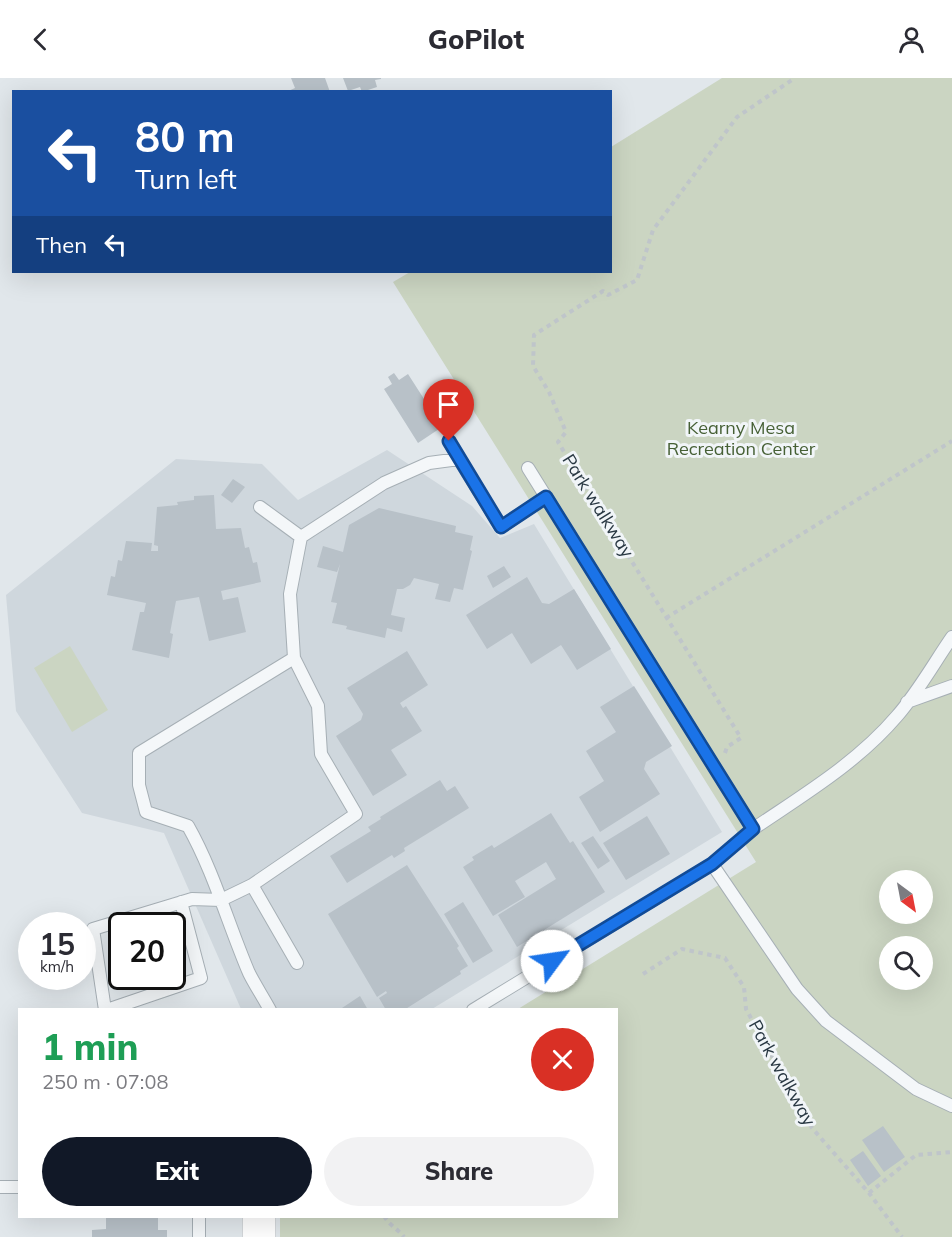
<!DOCTYPE html>
<meta charset="utf-8">
<style>
:root{--surface:#fff;--page:#f2f2f3;--text:#2b2b33;--muted:#7c7c81;--accent:#111827}
body{margin:0;font-family:Mulish,sans-serif;background:var(--page);color:var(--text);height:100vh;display:flex;flex-direction:column;font-size:22px;white-space:nowrap}
*{box-sizing:border-box;margin:0}
p{font-size:20px;color:var(--muted)}
.icon{flex:none;width:33px;height:33px;fill:none;stroke:currentColor;stroke-width:2;stroke-linecap:round;stroke-linejoin:round}
.map{position:relative;flex:1;overflow:hidden}
.details{position:absolute;left:18px;top:930px;width:600px;height:210px;display:flex;flex-direction:column;background:var(--surface);border-radius:0px;box-shadow:0 6px 24px #0002}
.details>*{flex:none}
.top-card{position:absolute;left:12px;top:12px;width:600px;height:183px;border-radius:0px;box-shadow:0 6px 24px #0002;background:#1a4fa0;color:#fff;overflow:hidden}
.needle{width:39px;rotate:148deg}
.controls{position:absolute;left:879px;top:792px;display:grid;gap:12px}
.controls a{display:grid;place-items:center;width:54px;height:54px;border-radius:50%;background:var(--surface);box-shadow:0 6px 24px #0002;font-size:30px}
.speed{position:absolute;left:18px;top:834px;display:flex;gap:12px;font-size:30px;font-weight:700;text-align:center}
.speed>*{display:grid;place-content:center;width:78px;height:78px;border-radius:50%;background:var(--surface);box-shadow:0 6px 24px #0002;line-height:1}
.speed small{font-size:15px;font-weight:400}
.speed .limit{border:3px solid #111;border-radius:9px;background:#fff;color:#111}
.pin{position:absolute;display:grid;place-items:center;width:51px;height:51px;color:#fff;margin:-62px -26px;border-radius:50% 50% 50% 0;rotate:-45deg;box-shadow:0 0 6px #0007}
.pin .icon{rotate:45deg}
.me{position:absolute;width:66px;margin:-33px;rotate:59deg;stroke-linejoin:round;filter:drop-shadow(0 0 4px #0008)}
.turn{display:flex;align-items:center;gap:21px;height:126px;padding:0 24px;font-size:27px}
.turn .icon{width:78px;height:78px;stroke-width:2.5}
.turn b{display:block;font-size:42px;line-height:51px}
.then{display:flex;align-items:center;height:57px;padding:0 24px;background:#0003;gap:12px;font-size:22px}
.round{display:grid;place-items:center;flex:none;width:63px;height:63px;border-radius:32px;background:var(--page)}
.overview{display:flex;align-items:center;justify-content:space-between;height:102px;padding:0 24px}
h1{font-size:36px;font-weight:800;line-height:45px;color:#1e9e55}
.button{display:flex;gap:12px;margin-top:auto;padding:12px 24px}
.button a{flex:1;height:69px;border-radius:36px;background:var(--accent);color:#fff;font-size:24px;font-weight:800;line-height:69px;text-align:center}
.button a+a{background:var(--page);color:var(--text)}
header{display:flex;justify-content:space-between;align-items:center;height:78px;padding:0 24px;background:var(--surface);font-size:27px;font-weight:800}
.map>svg:first-child{display:block}
</style>
<header><svg class="icon" aria-label="back" viewBox="0 0 24 24"><path d="M15 5l-7 7 7 7"/></svg>GoPilot<svg class="icon" aria-label="person" viewBox="0 0 24 24"><circle cx="12" cy="8" r="4"/><path d="M4 21q1-7 8-7t8 7"/></svg></header>
<div class="map">
<svg width="952" height="1159" viewBox="0 0 952 1159">
<rect width="100%" height="100%" fill="#e1e7eb"/>
<path fill="#cfd7dd" d="M387,372l85,56 28,32 34,-14 188,308 -290,177h-191l-77,-176 -82,-20 -66,-102 -10,-116 170,-136 86,5 36,36z"/>
<path fill="#cbd5c2" fill-rule="evenodd" d="M722,0h230v1159h-672v-20l336,-1v-206l-98,-1 238,-147 -363,-580 17,-10h200l1,-125zM890,802h32v34h-32zM890,868h32v34h-32z
M70,568l38,64 -36,22 -38,-64z"/>
<path fill="#b8c1c8" d="M291,0h34l5,14h-44l9,-4z
M343,0h38v1l-6,1 2,7 -15,5 -2,-5 -12,4z
M394,295l5,7 9,-6 34,53 -24,16 -34,-54 8,-5 -4,-7z
M457,317l14,22 -19,13 -4,-7 12,-8 -10,-16z
M233,401l12,8 -13,16 -11,-8z
M214,417l2,34 25,-1 4,20 4,-1 4,16 4,-1 4,20 -40,9 2,9 15,-3 8,35 -37,9 -10,-44 -23,4 -6,32 3,1 -4,24 -37,-8 8,-38h4l2,-9 -39,-8 4,-19 4,1 3,-17 4,1 4,-20 26,2 -1,8h7v-5l-4,-1 3,-38 21,-2 -1,-3 17,-2v-4z
M379,430l77,18 -1,6 18,4 -3,14 2,1 -9,39 -9,-2 -4,14 -15,-3 4,-15 -25,-6 -4,7 -7,4h-6l-6,26 14,3 -3,14 -15,-4 -2,10 -39,-9 1,-3 -15,-3 5,-20 -6,-1 9,-38 -3,8 -20,-5 6,-21 20,6 6,-27z
M504,488l7,11 -18,11 -6,-12z
M527,499l15,26 7,1 25,-15 37,60 -34,21 -16,-25 -30,19 -19,-31 -25,16 -21,-34z
M407,573l21,34 -28,18 3,5 3,-2 16,25 -31,19 16,25 -34,21 -37,-60 25,-16 2,-6 -16,-26z
M634,608l38,60 -26,16 -2,7 16,25 -60,38 -21,-35 25,-16 -18,-30 30,-19 -16,-25z
M440,702l7,11 8,-5 14,22 -65,40 1,3 -11,7 -2,-3 -45,28 -17,-27 41,-25 -3,-4 13,-8 -1,-2z
M551,735l19,30 3,-2 32,51 -88,55 -19,-32 58,-36 -10,-17 -31,19 10,16 -32,19 -30,-49 11,-7 -2,-3 20,-12 2,3z
M647,738l23,38 -44,26 -23,-37z
M593,758l17,25 -12,8 -17,-26z
M407,787l52,81 -2,2 11,18 -8,5 1,3 -57,36h-18l-7,-12 8,-5 -1,-2 -9,6 -49,-83z
M463,824l30,49 -20,12 -29,-49z
M360,918l8,14h-29z
M883,1048l22,31 -21,15 -22,-32z
M863,1073l18,25 -13,10 -18,-26z
M106,1138h52v14h9v7h-75v-7l14,-1z"/>
<g fill="none" stroke-linecap="round" stroke-linejoin="round">
<defs>
<path id="lane" d="M449,363l10,18
M260,429l41,30 -11,57 4,64
M301,459l83,-54 45,-20 30,-4 42,68 45,-30
M907,624l45,-16
M753,751c50,-34 104,-66 144,-113 21,-24 37,-53 55,-79
M712,786l85,125 29,32 90,68 36,17
M252,807l45,78
M105,932l-12,-81 99,-30 29,1 31,-15 104,-71 -35,-60 -3,-48 -24,-48 -155,95v32l7,27 42,14c26,46 40,98 61,147 6,12 14,24 21,37
M107,932l94,-32 -20,-76
M473,932l239,-146 41,-35 -225,-361
M0,1109h20
M199,1159v-21"/>
<path id="secondary" d="M259,1159v-21"/>
</defs>
<use href="#lane" stroke="#a6afb5" stroke-width="14"/>
<use href="#secondary" stroke="#a6afb5" stroke-width="34"/>
<path stroke="#bfc5ca" stroke-width="4" stroke-dasharray="4.5 4.5" stroke-linecap="butt" d="M666,540l286,-177
M725,675l2,-6 14,-9 -183,-296 8,-10 -17,-40 -16,-26 1,-31 69,-44 5,4 29,-15 16,-50 84,-113 58,-39
M643,896l39,-25 43,9 19,29 2,22 66,119 57,65 33,44
M869,1115l47,-38 36,-3
M384,1138c6,10 14,13 20,21"/>
<use href="#lane" stroke="#f4f7f9" stroke-width="12"/>
<use href="#secondary" stroke="#fff" stroke-width="33"/>
</g>
<g fill="none" stroke-linecap="round" stroke-linejoin="round">
<defs>
<path id="route" d="M449,363l52,86 45,-30 207,332 -41,35 -160,97"/>
</defs>
<use href="#route" stroke="#114b97" stroke-width="15"/>
<use href="#route" stroke="#1a73e8" stroke-width="10"/>
</g>
<g text-anchor="middle" stroke-width="6" stroke-linejoin="round" paint-order="stroke">
<g font-size="18" fill="#466035" stroke="#f1f5f8">
<text x="741" y="356">Kearny Mesa<tspan x="741" dy="21">Recreation Center</tspan></text>
</g>
<g font-size="18" fill="#293843" stroke="#f1f5f8">
<text transform="translate(598 428) rotate(58)" y="6">Park walkway</text>
<text transform="translate(782 995) rotate(61)" y="6">Park walkway</text>
</g>
</g>
</svg>
<div class="controls">
<a><svg class="needle" viewBox="-14 -14 28 28"><path d="M0-13l5 13h-10z" fill="#e53935"/><path d="M0 13l5-13h-10z" fill="#7c7c81"/></svg></a>
<a><svg class="icon" aria-label="search" viewBox="0 0 24 24"><circle cx="10" cy="10" r="6"/><path d="M15 15l6 6"/></svg></a>
</div>
<div class="speed"><div>15<small>km/h</small></div><div class="limit">20</div></div>
<div class="pin" style="left:449px;top:363px;background:#d93025"><svg class="icon" aria-label="arrive" viewBox="0 0 24 24"><path d="M6 21V4h12l-3 4 3 4H6"/></svg></div>
<svg class="me" style="left:552px;top:883px" viewBox="-20 -20 40 40"><circle r="19" fill="#fff"/><path d="M0-13L10 11 0 6-10 11z" fill="#1a73e8"/></svg>
<div class="top-card">
<div class="turn"><svg class="icon" aria-label="left" viewBox="0 0 24 24"><path d="M17 20v-9H6M10 6l-5 5 5 5"/></svg><div><b>80 m</b>Turn left</div></div>
<div class="then">Then<svg class="icon" aria-label="left" viewBox="0 0 24 24"><path d="M17 20v-9H6M10 6l-5 5 5 5"/></svg></div>
</div>
<section class="details">
<div class="overview"><div><h1>1 min</h1><p>250 m · 07:08</p></div><a class="round" style="background:#d93025;color:#fff"><svg class="icon" aria-label="close" viewBox="0 0 24 24"><path d="M6 6l12 12M18 6L6 18"/></svg></a></div>
<div class="button"><a>Exit</a><a>Share</a></div>
</section>
</div>
